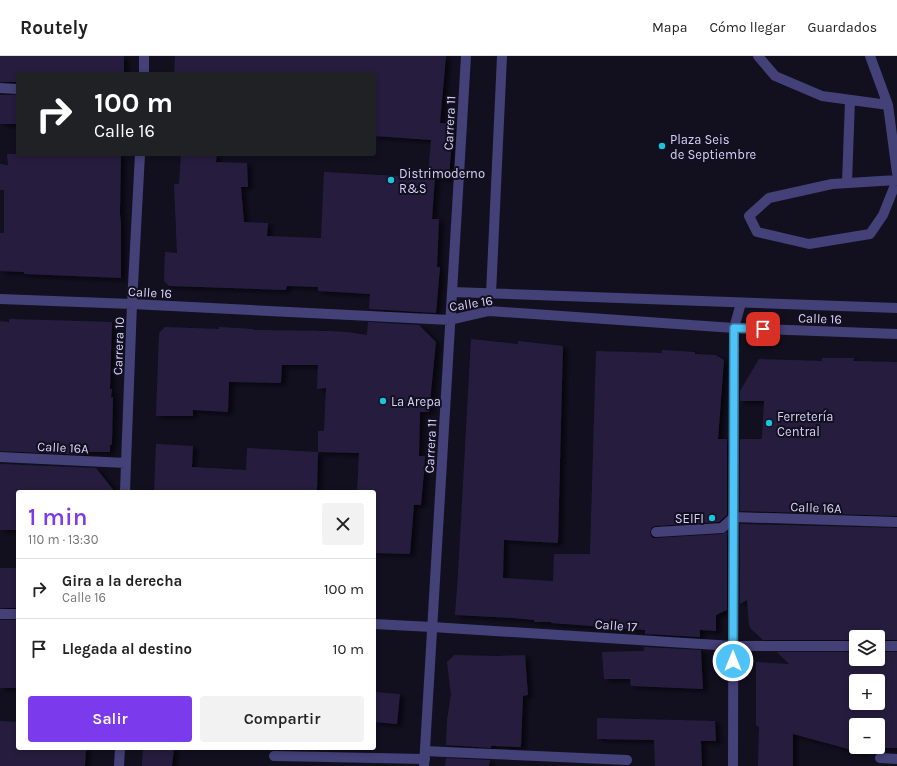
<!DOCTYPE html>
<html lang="es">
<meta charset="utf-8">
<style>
:root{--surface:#fff;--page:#f2f2f2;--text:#222;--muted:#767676;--line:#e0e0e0;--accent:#7c3aed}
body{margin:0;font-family:Karla,sans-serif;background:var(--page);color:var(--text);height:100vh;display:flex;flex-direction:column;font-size:15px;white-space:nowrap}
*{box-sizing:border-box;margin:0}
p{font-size:13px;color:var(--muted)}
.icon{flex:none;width:22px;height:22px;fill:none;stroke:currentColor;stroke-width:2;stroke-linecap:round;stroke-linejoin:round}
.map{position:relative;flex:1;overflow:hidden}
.details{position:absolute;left:16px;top:434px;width:360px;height:260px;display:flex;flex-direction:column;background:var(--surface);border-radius:4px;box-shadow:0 2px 6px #0003}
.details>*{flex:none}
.hud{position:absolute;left:16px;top:16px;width:360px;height:84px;border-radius:4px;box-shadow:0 2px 6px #0003;background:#202124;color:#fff;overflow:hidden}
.controls{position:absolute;left:849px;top:574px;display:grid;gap:8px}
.controls a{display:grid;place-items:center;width:36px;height:36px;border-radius:4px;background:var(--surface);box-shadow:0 2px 6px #0003;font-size:20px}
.pin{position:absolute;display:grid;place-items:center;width:34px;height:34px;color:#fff;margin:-17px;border-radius:8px;box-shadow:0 2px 6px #0006}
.me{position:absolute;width:44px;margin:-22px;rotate:0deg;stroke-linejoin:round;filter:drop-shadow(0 0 3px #0008)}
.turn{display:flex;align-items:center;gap:14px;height:84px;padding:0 12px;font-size:18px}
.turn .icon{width:52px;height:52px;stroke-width:2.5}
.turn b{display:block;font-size:28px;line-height:34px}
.round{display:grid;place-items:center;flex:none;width:42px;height:42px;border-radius:4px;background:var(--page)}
.head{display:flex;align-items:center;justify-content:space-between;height:68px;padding:0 12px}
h1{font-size:24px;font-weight:600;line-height:30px;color:var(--accent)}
.primary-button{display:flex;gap:8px;margin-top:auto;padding:8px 12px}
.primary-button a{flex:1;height:46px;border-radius:4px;background:var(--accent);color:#fff;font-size:16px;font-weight:600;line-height:46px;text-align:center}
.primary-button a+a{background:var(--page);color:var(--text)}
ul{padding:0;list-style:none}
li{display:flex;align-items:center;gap:12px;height:60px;padding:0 12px;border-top:1px solid var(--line)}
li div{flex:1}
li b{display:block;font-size:15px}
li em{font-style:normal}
header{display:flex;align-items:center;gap:24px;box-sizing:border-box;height:56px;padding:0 20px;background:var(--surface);border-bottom:1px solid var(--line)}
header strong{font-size:19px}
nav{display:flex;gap:22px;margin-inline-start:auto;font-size:14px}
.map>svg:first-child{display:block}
</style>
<header>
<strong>Routely</strong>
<nav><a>Mapa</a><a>Cómo llegar</a><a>Guardados</a></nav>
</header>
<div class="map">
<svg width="897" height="710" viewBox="0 0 897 710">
<defs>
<filter id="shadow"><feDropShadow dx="4.5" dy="2.5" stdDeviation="2" flood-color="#0009"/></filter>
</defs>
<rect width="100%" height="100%" fill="#120f1f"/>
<path fill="#251e3e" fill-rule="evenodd" filter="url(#shadow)" d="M0,0h124v18h-106v8h-18z
M175,0h271l-6,67 13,1 -4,55 -21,-2 3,-37 -57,-4v-62h-200z
M0,39h18v29h-18z
M7,98h114l-1,60 1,9v55l-97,-4v-2l-24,-1v-38h4v-43h-4v-26l8,1z
M181,98h36l-1,8 31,1 1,24h-7l3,35 24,1 -1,13 54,2 3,-66 111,6 -3,41h7l-2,48h3l-4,46 -67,-4 1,-15 -52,-3v-4l-31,-1 -1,4 -117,-4 -5,-5 1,-29 12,1 -3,-69h5z
M9,263l103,3 -2,67h2l-1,8h2l-1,48h-2v7h-27l2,3 -85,-4v-130l9,1z
M368,266l51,3 17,17 -7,70h-9l-1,44h6l-1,16 -3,33h-7l-4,49 -36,-1v-61h-17l2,-39 -41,-1 -1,40h-163l2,-48 37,2 -1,21 54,3 1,-22 71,4v-21h6l2,-43 -9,1 1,-24h-36l-1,18 -52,-1 -1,30 -35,-2v6h-37l3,-83 6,-6 54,2v-2l15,1 20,1v1l75,1 18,1 20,3z
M471,283l47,5v-3l45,5 -5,197 -54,-3 -1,38 50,3 1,-27h36l6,-203 66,2v-3l33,2v2l21,1 8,5 -6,79h9v76l-8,7 -63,4 -4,1 -2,5 1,4 2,2h3l66,-4 5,-2v78l-11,5v16l-16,-1v7l-55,-3v-4l-94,-7v-1h-17v-2l-21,-2 -58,-3 3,-40z
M822,302h32l-1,3 44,1v154l-157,-5v-72h22l2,-38h-24v-10l19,-32 63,2z
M0,408l96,4 19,24h-97v38h-18z
M740,468l157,4v112h-19v-3h-22v3h-93l-12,-11 -2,-3 -2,-26 -7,4z
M0,512h18v40h-18z
M0,564h18v68h-18z
M644,591l57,3 2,39 -72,-3 -1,-7h-26l-2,-27 42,-1z
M777,596h79v7h22v-7h19v96h-33l-1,5 -70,-19v32h-35l1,-39 -3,-2v-63l33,2zM856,625h22v22h-22zM856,669h22v22h-22z
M454,599l42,1 29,-1 3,40 -5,1 -2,51 -30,-1v2l-45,-3 1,-25 4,-25 -4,-33z
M374,636l26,2 -3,30 -23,-2z
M597,662l118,3 1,20h-15l1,25h-47l-1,-26 -57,-1z
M0,665l18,1v26h68l-1,18h-85z
M143,692h31l-2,18h-30z
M446,702l44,2 -1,6h-44z"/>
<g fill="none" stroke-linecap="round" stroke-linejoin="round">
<path stroke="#444078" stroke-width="10" d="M758,0l17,20 47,20 66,9
M870,0l18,49 9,68
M897,124l-14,35 -13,19 -61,10 -52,-12 -8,-16 20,-18 63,-14z
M847,127l3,-83
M656,476l66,-4 12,-11
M425,695l21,1 181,8
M274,700l151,3
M880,702l17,1"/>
<path stroke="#444078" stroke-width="10" d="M0,32l18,1
M0,243l132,5 -6,159 -1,29
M0,401l126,6
M734,461l163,5
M0,558h18
M374,568l58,3 301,19h123
M878,590h19
M119,710l1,-18
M733,710l1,-438 7,-25"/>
<path stroke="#444078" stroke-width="10" d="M144,18v-18
M140,98l-8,150 318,16 39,-9 245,17 163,6
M452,236l445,16
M491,238l11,-238
M424,710l42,-710"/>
</g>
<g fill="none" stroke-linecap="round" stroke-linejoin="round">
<defs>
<path id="route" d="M733,605l1,-333 29,1"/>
</defs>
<use href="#route" stroke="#337fa1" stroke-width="10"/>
<use href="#route" stroke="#4fc3f7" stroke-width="7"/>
</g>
<g fill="#1bc4dd" stroke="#120f1f" stroke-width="1.5">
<circle cx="662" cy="90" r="4"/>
<circle cx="391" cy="124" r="4"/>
<circle cx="383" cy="345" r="4"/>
<circle cx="769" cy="367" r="4"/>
<circle cx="712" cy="462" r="4"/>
</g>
<g text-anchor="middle" stroke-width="4" stroke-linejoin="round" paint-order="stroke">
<g font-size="13" fill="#d8d2fa" stroke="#120f1f">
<text transform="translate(449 67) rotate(-87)" y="5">Carrera 11</text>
<text transform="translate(150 236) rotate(3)" y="5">Calle 16</text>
<text transform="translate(471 247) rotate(-9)" y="5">Calle 16</text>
<text transform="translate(820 262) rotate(2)" y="5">Calle 16</text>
<text transform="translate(118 290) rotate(-88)" y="5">Carrera 10</text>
<text transform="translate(430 390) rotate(-87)" y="5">Carrera 11</text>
<text transform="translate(63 391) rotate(3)" y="5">Calle 16A</text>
<text transform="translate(816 451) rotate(2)" y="5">Calle 16A</text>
<text transform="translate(616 569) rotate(4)" y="5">Calle 17</text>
</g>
<g font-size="13" fill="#d8d2fa" stroke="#120f1f" text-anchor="start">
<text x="670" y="88">Plaza Seis<tspan x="670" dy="15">de Septiembre</tspan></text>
<text x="399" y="122">Distrimoderno<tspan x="399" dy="15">R&amp;S</tspan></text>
<text x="391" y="350">La Arepa</text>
<text x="777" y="365">Ferretería<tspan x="777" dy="15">Central</tspan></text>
<text x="704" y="467" text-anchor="end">SEIFI</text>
</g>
</g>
</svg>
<div class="controls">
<a><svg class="icon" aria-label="layers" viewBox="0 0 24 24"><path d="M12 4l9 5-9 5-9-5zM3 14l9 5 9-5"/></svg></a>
<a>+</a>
<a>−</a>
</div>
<div class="pin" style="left:763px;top:273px;background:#d93025"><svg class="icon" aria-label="arrive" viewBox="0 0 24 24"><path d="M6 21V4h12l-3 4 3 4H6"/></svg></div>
<svg class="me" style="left:733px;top:605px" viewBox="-20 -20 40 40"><circle r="17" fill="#4fc3f7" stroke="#fff" stroke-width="3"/><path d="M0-11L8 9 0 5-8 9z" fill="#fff"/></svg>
<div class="hud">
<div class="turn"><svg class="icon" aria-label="right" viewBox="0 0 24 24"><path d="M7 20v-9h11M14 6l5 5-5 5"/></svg><div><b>100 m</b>Calle 16</div></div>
</div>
<section class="details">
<div class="head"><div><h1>1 min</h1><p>110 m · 13:30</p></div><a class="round"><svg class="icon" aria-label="close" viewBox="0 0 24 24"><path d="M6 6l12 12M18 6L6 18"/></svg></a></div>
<ul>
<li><svg class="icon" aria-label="right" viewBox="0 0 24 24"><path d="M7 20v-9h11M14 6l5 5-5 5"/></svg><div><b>Gira a la derecha</b><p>Calle 16</p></div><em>100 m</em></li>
<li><svg class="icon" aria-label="arrive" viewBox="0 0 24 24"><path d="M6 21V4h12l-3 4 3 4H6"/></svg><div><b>Llegada al destino</b></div><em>10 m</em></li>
</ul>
<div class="primary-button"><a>Salir</a><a>Compartir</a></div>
</section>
</div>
